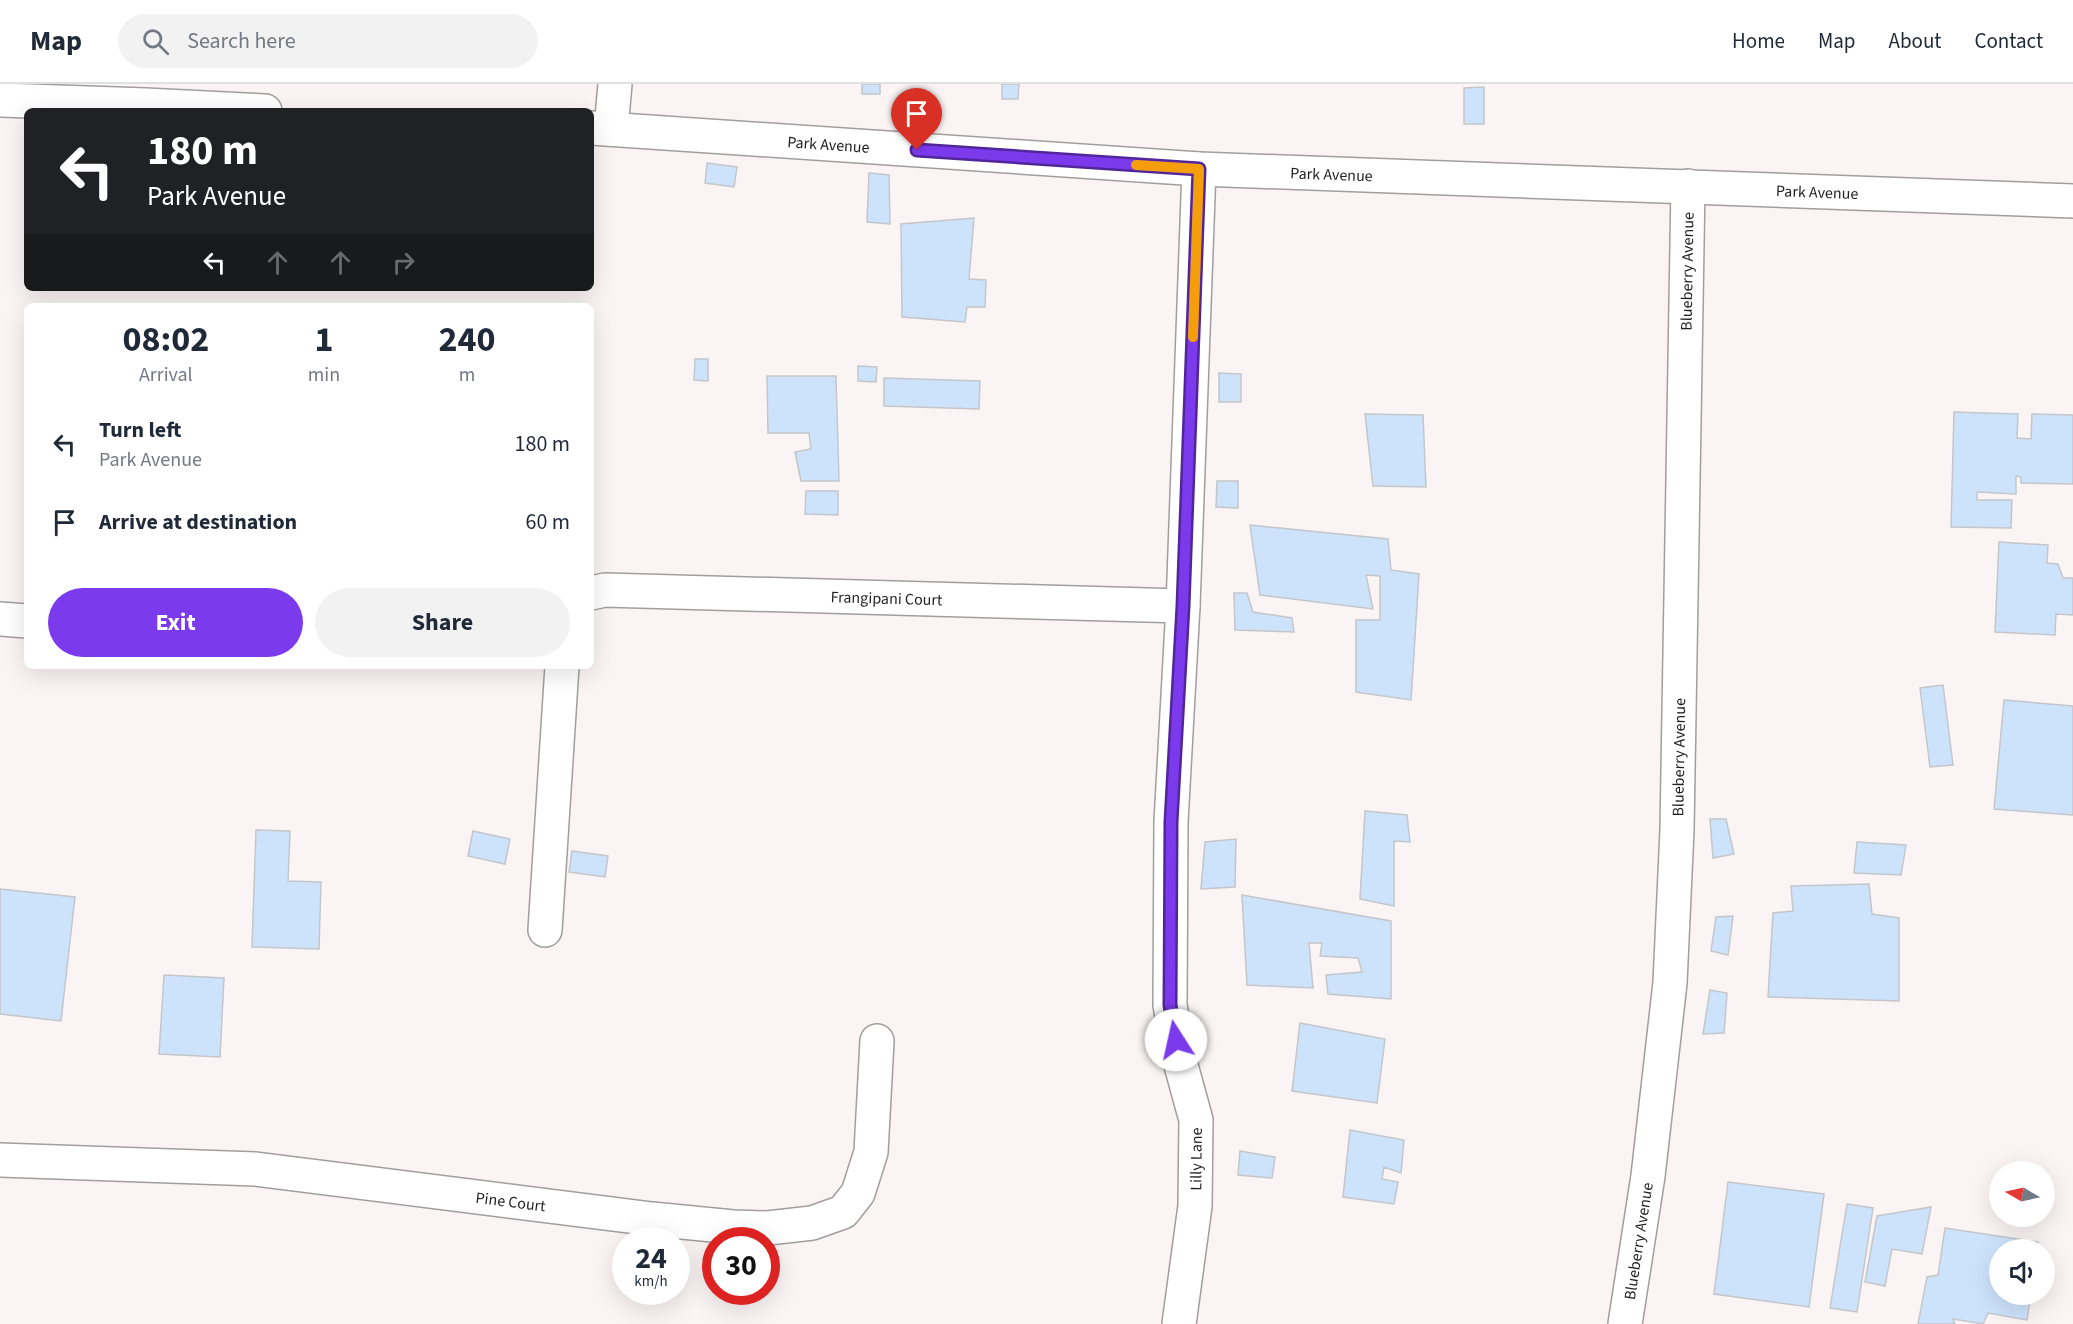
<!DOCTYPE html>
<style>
:root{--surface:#fff;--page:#f2f2f3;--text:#1f2937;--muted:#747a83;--line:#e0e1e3;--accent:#7c3aed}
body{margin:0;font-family:"Source Sans 3",sans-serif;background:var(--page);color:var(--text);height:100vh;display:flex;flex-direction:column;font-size:22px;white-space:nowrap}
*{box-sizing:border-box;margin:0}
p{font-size:20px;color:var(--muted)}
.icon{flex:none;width:33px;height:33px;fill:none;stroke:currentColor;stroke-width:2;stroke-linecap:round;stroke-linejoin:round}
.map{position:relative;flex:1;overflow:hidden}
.drawer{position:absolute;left:24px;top:219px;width:570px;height:366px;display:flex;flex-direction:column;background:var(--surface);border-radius:9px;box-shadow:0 6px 24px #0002}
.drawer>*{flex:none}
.guide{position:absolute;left:24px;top:24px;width:570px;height:183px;border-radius:9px;box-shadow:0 6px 24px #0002;background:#202124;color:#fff;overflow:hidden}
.needle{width:39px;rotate:279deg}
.buttons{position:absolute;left:1989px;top:1077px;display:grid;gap:12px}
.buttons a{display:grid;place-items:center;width:66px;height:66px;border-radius:50%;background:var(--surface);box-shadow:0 6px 24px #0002;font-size:30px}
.speed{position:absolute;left:612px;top:1143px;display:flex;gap:12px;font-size:30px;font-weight:700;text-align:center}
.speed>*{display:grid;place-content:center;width:78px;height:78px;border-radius:50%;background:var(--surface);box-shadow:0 6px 24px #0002;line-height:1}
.speed small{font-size:15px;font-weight:400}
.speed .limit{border:9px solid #d22;background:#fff;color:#111}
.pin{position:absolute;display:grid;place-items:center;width:51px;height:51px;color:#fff;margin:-62px -26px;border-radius:50% 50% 50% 0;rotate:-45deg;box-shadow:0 0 6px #0007}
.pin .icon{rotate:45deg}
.me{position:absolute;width:66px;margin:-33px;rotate:350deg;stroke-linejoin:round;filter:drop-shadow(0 0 4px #0008)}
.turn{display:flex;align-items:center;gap:21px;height:126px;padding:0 24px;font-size:27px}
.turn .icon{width:78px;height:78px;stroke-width:2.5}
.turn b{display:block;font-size:42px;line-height:51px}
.lanes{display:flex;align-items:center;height:57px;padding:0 24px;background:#0003;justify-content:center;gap:30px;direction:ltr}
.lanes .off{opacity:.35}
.eta{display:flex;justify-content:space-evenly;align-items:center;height:102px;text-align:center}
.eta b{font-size:36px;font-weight:700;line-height:42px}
.cta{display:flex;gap:12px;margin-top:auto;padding:12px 24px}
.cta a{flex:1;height:69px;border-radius:36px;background:var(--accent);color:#fff;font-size:24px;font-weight:700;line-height:69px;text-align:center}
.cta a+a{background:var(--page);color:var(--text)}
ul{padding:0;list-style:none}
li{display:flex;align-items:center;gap:18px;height:78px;padding:0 24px}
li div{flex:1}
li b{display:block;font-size:22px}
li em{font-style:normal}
header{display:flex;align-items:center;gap:36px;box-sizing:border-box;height:84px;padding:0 30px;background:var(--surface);border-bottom:2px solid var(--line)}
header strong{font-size:28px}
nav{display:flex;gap:33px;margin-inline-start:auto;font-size:21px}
.search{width:420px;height:54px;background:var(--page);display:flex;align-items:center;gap:15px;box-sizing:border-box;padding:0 21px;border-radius:33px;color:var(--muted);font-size:22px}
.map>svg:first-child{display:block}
</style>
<header>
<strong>Map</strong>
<div class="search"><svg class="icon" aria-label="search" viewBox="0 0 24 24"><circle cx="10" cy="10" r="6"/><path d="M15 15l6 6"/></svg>Search here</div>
<nav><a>Home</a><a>Map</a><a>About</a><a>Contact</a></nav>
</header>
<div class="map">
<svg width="2073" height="1240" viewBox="0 0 2073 1240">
<rect width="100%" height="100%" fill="#faf5f4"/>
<path fill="#cde3fc" stroke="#c4c6c9" stroke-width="1.5" d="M862,0h18v10h-18z
M1002,0h17l-1,15h-16z
M1484,3v37h-20v-36z
M707,79l30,4 -3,20 -29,-4z
M869,89l20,2 1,49 -23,-2z
M974,134l-5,61 17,1 -1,27h-18l-2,15 -63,-5 -1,-93z
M695,275h13v22l-14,-1z
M858,282l19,1 -1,15 -18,-1z
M1219,289l22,1v28h-22z
M767,292h69l3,105h-38l-6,-29 16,-3 -2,-16h-41z
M884,294l96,3 -1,28 -95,-3z
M1954,328l64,2 -1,24 14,1 1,-25 41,1v69l-52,-1v-6l-5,-1v18l-39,-2v8h35l-1,28 -60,-1z
M1365,330l58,1 3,72 -53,-1z
M1217,397h21v27l-22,-1z
M806,407h32v24l-33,-1z
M1250,441l138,14 3,31 28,4 -8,126 -55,-8v-72h24v-44l-14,-1 7,34 -113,-14z
M1999,458l49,3 -1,18 11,1 5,14h10v37l-17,-1 -1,21 -60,-3z
M1234,509h13l6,19 39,6 2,14 -59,-2z
M1943,601l10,80 -23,2 -10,-79z
M2004,616l69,6v109l-79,-6z
M1365,727l42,4 3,27 -16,-1v65l-34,-7z
M1710,735h16l8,35 -21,4z
M256,746l34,1 -2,50 33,1 -2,67 -67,-2z
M473,747l37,8 -5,25 -37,-8z
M1236,755l-1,48 -34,2 4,-47z
M1857,758l49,3 -5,30 -47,-2z
M572,767l36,5 -3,21 -36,-5z
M1869,800l3,30 27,4v83l-131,-4 5,-84 20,-2 -2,-25z
M0,805l75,8 -14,124 -61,-7z
M1242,811l149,26v78l-63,-5 -2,-19 36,-3 -4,-14 -38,-2 2,-13h-13l4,45 -66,-3z
M1733,832l-5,39 -17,-4 5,-34z
M164,891l60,3 -4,79 -61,-3z
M1710,906l17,3 -3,40 -21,1z
M1300,939l85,16 -8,64 -85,-12z
M1350,1046l54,10 -3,33 -17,-6 -2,12 16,3 -4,22 -51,-7z
M1240,1067l35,6 -3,21 -34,-3z
M1728,1098l96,12 -15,113 -95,-13z
M1847,1120l26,4 -16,104 -27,-4z
M1931,1123l-9,47 -30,-5 -7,37 -20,-4 12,-66z
M1945,1144l93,14 -1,8h-37v44h31l-4,26 -39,-7 -5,11 -30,-5 2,5h-37l9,-47 11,-2z"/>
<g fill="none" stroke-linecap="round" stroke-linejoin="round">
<defs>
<g id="minor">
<path d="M0,16l146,5 119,6"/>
<path id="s1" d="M591,44l608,41 874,32"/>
<path d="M611,45l4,-45"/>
<path id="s2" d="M591,509l14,-3 578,16"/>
<path d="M0,535l27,2"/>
<path d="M545,846l17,-264"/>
<path id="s3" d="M0,1076l256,9 396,50 81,8 35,1 44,-5 31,-11 15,-19 13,-41 6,-111"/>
<path id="s4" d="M1179,1240l16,-118 1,-86 -17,-62 -9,-53 1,-183 12,-216 16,-437"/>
<path id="s5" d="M1625,1240l23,-148 22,-193 7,-153 11,-644"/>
</g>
</defs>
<use href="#minor" stroke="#a29e9d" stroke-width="36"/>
<use href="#minor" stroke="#fff" stroke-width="33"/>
</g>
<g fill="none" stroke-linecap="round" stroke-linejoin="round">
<defs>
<path id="route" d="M917,66l282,19 -16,437 -12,216 -1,183 6,35"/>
</defs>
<use href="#route" stroke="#51269a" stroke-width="15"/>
<use href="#route" stroke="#7c3aed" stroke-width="10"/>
<path stroke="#f59e0b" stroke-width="10" d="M1136,81l63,4 -6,168"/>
</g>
<g text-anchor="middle" stroke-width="5" stroke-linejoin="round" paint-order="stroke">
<g font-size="16" fill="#211f1f" stroke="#faf5f4">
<text dy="6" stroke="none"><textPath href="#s1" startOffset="238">Park Avenue</textPath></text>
<text dy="6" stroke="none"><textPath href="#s1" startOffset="742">Park Avenue</textPath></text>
<text dy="6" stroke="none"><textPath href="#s1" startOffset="1228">Park Avenue</textPath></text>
<text dy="6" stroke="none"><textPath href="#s5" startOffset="1056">Blueberry Avenue</textPath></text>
<text dy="6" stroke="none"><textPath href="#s2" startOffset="296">Frangipani Court</textPath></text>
<text dy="6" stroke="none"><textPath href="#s5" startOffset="570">Blueberry Avenue</textPath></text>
<text dy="6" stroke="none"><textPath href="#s4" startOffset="166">Lilly Lane</textPath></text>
<text dy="6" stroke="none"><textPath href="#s3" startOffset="513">Pine Court</textPath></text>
<text dy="6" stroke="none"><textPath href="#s5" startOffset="84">Blueberry Avenue</textPath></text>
</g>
</g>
</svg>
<div class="buttons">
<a><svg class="needle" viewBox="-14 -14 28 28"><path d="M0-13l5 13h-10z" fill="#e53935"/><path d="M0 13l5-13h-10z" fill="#747a83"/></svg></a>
<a><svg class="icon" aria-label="sound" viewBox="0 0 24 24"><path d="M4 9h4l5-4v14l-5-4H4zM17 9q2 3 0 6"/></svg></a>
</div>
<div class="speed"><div>24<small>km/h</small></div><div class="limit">30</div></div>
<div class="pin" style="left:917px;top:66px;background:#d93025"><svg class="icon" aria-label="arrive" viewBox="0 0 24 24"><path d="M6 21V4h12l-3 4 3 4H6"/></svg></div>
<svg class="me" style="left:1176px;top:956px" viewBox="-20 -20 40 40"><circle r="19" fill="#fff"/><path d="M0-13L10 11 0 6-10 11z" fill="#7c3aed"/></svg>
<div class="guide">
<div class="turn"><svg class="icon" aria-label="left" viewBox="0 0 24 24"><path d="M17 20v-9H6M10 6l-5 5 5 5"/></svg><div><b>180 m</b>Park Avenue</div></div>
<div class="lanes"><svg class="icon" aria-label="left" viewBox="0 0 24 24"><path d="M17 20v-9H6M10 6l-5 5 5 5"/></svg><svg class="icon off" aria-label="ahead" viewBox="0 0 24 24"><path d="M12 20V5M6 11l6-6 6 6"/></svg><svg class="icon off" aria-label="ahead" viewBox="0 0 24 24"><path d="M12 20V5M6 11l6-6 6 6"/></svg><svg class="icon off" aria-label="right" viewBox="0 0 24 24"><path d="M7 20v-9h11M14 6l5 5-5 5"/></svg></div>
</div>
<section class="drawer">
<div class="eta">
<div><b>08:02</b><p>Arrival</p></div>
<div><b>1</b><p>min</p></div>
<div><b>240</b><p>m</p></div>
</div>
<ul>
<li><svg class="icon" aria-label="left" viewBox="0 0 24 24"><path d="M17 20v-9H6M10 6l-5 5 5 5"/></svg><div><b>Turn left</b><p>Park Avenue</p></div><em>180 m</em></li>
<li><svg class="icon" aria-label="arrive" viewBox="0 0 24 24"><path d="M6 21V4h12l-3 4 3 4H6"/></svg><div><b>Arrive at destination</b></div><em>60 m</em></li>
</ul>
<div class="cta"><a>Exit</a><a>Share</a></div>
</section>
</div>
